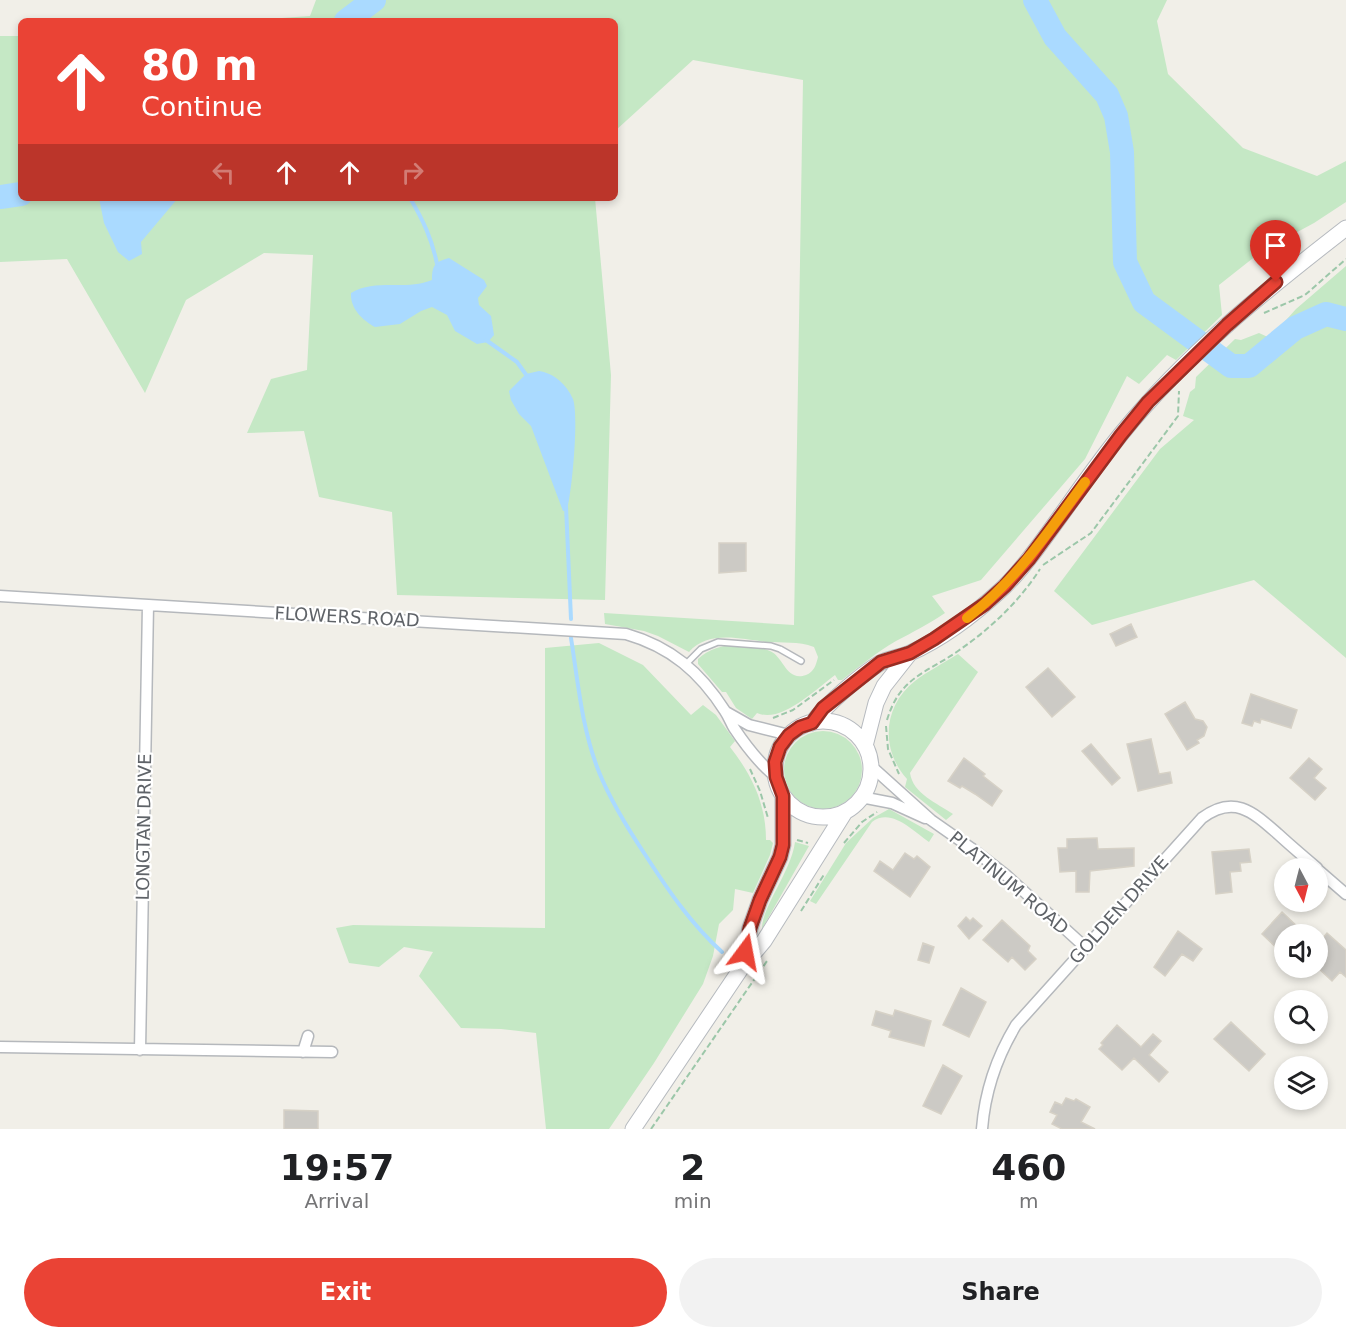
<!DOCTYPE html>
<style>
:root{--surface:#fff;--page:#f2f2f2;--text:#202124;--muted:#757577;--accent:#ea4335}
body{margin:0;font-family:"DejaVu Sans",sans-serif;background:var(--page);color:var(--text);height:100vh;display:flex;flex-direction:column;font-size:22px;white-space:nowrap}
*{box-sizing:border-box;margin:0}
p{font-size:20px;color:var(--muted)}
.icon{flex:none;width:33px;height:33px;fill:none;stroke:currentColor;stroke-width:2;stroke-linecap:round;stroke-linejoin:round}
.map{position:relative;height:1129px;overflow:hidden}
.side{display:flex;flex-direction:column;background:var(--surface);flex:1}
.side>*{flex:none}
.guide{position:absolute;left:18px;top:18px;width:600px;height:183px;border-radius:9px;box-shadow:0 3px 9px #0003;background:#ea4335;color:#fff;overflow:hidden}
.needle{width:39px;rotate:173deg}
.buttons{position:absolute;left:1274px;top:858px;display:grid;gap:12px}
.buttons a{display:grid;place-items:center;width:54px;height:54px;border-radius:50%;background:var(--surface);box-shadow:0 3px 9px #0003;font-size:30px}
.pin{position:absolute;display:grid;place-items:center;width:51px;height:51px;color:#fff;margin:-62px -26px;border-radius:50% 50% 50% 0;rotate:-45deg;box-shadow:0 0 6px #0007}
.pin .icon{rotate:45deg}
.me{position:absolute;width:66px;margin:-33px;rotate:13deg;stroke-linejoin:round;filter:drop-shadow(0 0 4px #0008)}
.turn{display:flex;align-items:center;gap:21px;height:126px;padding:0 24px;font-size:27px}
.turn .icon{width:78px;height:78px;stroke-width:2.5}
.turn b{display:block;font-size:42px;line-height:51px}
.lanes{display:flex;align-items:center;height:57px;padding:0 24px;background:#0003;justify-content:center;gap:30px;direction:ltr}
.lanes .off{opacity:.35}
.eta{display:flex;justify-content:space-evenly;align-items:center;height:102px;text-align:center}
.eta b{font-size:36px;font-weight:800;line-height:42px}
.primary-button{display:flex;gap:12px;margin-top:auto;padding:12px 24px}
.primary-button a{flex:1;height:69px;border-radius:36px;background:var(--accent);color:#fff;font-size:24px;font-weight:800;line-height:69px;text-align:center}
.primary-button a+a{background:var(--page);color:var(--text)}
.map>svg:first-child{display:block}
</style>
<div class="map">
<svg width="1346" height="1129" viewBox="0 0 1346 1129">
<rect width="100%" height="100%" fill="#f1efe8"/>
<path fill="#c5e8c5" d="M316,0h851l-10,21 11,53 75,74 74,28 29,-15v41l-32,21 -52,28 -43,34 3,30 -46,45 -9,-5 -28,29 -12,-8 -42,83 -104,121 -49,16 13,17c-16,11 -32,19 -49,28 -19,11 -36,25 -54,39h-4l-3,-5c-19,14 -54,49 -78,38l-5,6 -16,-11 -10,-16h-4l-24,-28v-5c18,-17 50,-18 72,-8 14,6 16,31 36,24 8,-3 10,-10 12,-18l-4,-10c-16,-6 -31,-4 -48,-5 -25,-3 -58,-12 -77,10l-31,-16 -14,-5 -39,-7 -1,-11 190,12 9,-545 -110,-20 -78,71v-110h-374l69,-5z
M0,36h21v162h574l16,177 -6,225 -208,-5 -5,-83 -73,-15 -15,-66 -57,2 24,-54 36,-9 6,-115 -49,-2 -78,47 -41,93 -78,-134 -67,3z
M1346,266v392l-92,-78 -162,45 -38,-34 106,-142 34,-29 -11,-4 7,-24 5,-4 1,-11 39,-38 6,1 18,-7 11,5 26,-29z
M599,643l44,22 48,50 12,-10 13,10 19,26 -5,6c22,28 36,57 36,93h4l3,3 -3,12 -17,38 -18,-4 -2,21 -14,14 -6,32 -10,28 -49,79 -45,66h-63l-10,-96 -35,-4 -40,-1 -42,-52 14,-24 -29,-5 -25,20 -30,-4 -13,-35 17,-3 192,3v-280z
M958,654l20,18 -68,101c3,21 27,30 43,41l-7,6 -41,-33 2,-8c-27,-30 -24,-73 8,-98 13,-10 29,-18 43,-27z
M784 770a39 39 0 1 1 78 0a39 39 0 1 1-78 0Z
M889,809l45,25 -5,8c-16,-11 -38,-35 -57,-20l-56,82 -6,-3 36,-58 27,-25z
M795,842l14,4 -47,83c0,-23 29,-57 33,-87z"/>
<path fill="#aadaff" d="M99,198h79l-37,44 1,12 -13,7 -11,-9 -14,-29z
M449,258l35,22 3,6 -9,12 1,7 12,11 3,19 -6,7 -11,2 -22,-13 -8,-16 -15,-8 -11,4 -21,13 -25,3c-13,-7 -25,-19 -24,-34 25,-15 54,-2 81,-13 0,-15 3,-18 17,-22z
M539,371c15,2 28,14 34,28 6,17 -1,92 -6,111l-4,1 -32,-85 -12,-12 -8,-14 -2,-9 17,-17z"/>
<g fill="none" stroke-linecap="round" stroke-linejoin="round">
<path stroke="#aadaff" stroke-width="4" d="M410,198c13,22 22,41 27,66
M486,340l31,22 10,14
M566,506l5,113
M571,638c7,44 11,92 28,134 12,30 29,57 47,84 22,34 45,68 76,96"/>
<path stroke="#aadaff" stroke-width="24" d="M1035,0l20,37 52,58 9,21 6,36 3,110 19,40 87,64h18l46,-38 31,-14 20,5
M346,21l28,-21
M0,197l21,-3"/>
</g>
<path fill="#cccac5" stroke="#d6d1c6" stroke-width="1.5" d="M719,543h27v28l-27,2z
M1131,624l6,13 -21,9 -6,-12z
M1048,668l27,29 -23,20 -26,-30z
M1251,694l46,16 -6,18 -30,-9 -1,4 -6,-2 -2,5 -10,-3z
M1185,702l10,17 8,2 4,6 -3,9 -7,4 2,3 -12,7 -22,-36z
M1151,739l8,35 11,-2 2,11 -34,8 -11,-47z
M1091,744l29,34 -8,7 -30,-34z
M964,758l21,16 -2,2 19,15 -10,15 -17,-12 -13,-8 -2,2 -12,-7z
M1309,758l13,11 -8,9 12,10 -11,12 -25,-22z
M1097,838l1,11 36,-1v18l-44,5 -1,21h-13v-21l-16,1 -2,-24h9v-9z
M1249,849l2,13 -11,1 1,8 -11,1 2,20 -16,2 -4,-42z
M905,853l9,6 3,-3 13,11 -20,30 -36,-26 6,-10 13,9z
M1282,912l18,17 -5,5h-11v21l-22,-21z
M966,917l4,4 3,-3 9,8 -13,13 -11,-13z
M1002,920l28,26 -2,5 8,8 -11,11 -13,-13 -4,5 -25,-22z
M1178,931l24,18 -9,12 -11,-7 -17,22 -11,-9z
M1327,933l19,17v27l-6,-5 -8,9 -15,-14v-6l5,-5 -5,-4v-7z
M923,943l11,4 -5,16 -11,-3z
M961,988l25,14 -17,35 -26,-12z
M895,1010l36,11 -7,25 -35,-9 2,-6 -19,-6 4,-14 17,5z
M1231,1022l34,32 -16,17 -35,-32z
M1117,1025l24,22 12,-13 8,7 -12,14 19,17 -9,10 -25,-24 -12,12 -23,-21 4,-4 -2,-2z
M943,1065l19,11 -21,38 -18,-8z
M1066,1098l8,3 2,-2 14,8 -9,15 14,7h-33l-10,-5 5,-9 -7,-3 5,-10 7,3z
M284,1110l34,1v18h-34z"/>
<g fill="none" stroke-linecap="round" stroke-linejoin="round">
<defs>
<path id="service" d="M686,664l15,-15 17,-7 53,4 9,3 21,12"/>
<path id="minor" d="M0,596l626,38c45,13 74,38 99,77 4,6 6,12 9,17 12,18 25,35 42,49
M726,712l23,13 40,10
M871,766l60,54 40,28 36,28 78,71
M861,797l31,6 33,15
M1317,869l29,25
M0,1047l332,5
M140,1050l8,-445
M303,1052l5,-16
M982,1129c3,-39 14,-71 34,-104l186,-207c32,-24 51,-6 76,16 13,12 26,23 39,34"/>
<path id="secondary" d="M775 769a48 48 0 1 1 96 0a48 48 0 1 1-96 0Z
M812,723c15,-19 47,-47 68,-60 9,-5 21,-6 30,-10 32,-14 67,-41 93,-65 16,-15 30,-34 43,-52 25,-34 49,-70 76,-103 64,-79 144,-143 224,-205
M865,746l11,-43 8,-17 26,-33
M743,965l7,-37 10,-28 20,-43 3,-12v-49
M633,1129l109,-162 22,-26 81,-129"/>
</defs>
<use href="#service" stroke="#b5b8bc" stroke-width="8"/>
<use href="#minor" stroke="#b5b8bc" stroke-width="13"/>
<use href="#secondary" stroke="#b6babf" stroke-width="17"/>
<path stroke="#9cc7a9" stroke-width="2" stroke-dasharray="6 3" stroke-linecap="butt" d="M1264,313l41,-18 41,-36
M1043,565l48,-32 87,-117 1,-25
M773,718l20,-8 41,-30
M887,720c13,-43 38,-46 71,-69 32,-22 61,-49 82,-82
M886,726l2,23 11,25
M750,769l10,22 8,27
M797,840l11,3
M844,843l18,-21 15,-10
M801,911l24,-38
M651,1129l116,-168"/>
<use href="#service" stroke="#fff" stroke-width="5"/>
<use href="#minor" stroke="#fff" stroke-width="10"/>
<use href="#secondary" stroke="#fff" stroke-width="15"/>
</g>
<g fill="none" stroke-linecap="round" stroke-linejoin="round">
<defs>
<path id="route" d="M745,952l5,-24 10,-28 20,-43 3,-12v-49l-7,-19 -1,-15 5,-15 9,-12 11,-8 12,-4 11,-15 58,-46 29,-9 24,-14 51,-35 20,-18 24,-27 92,-124 27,-33 79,-77 49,-43"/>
</defs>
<use href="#route" stroke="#982c22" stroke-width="15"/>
<use href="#route" stroke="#ea4335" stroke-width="10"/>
<path stroke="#f59e0b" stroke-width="10" d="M967,618c49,-37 82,-87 118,-136"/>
</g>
<g text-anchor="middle" stroke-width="4.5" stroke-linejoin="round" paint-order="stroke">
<g font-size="18" fill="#5f6368" stroke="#fff">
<text transform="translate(347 617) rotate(3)" y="6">FLOWERS ROAD</text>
<text transform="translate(144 827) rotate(-89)" y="6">LONGTAN DRIVE</text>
<text transform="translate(1009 883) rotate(40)" y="6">PLATINUM ROAD</text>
<text transform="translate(1119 910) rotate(-48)" y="6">GOLDEN DRIVE</text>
</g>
</g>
</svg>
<div class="buttons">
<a><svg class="needle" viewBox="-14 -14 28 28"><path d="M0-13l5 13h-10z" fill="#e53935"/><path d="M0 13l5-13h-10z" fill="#757577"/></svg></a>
<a><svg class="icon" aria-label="sound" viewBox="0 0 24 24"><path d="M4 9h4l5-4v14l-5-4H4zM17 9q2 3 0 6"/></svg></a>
<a><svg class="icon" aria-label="search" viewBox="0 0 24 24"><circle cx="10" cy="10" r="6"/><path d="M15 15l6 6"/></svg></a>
<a><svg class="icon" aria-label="layers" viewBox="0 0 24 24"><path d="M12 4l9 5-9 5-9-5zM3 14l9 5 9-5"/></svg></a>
</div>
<div class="pin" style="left:1276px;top:282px;background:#d93025"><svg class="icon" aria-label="arrive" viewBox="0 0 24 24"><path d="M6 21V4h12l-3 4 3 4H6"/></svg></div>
<svg class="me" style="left:745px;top:952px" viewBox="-20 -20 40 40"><path d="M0-17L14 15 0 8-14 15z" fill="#ea4335" stroke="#fff" stroke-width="4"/></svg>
<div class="guide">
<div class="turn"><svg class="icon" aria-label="ahead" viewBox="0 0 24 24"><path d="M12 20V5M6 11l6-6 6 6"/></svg><div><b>80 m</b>Continue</div></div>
<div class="lanes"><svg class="icon off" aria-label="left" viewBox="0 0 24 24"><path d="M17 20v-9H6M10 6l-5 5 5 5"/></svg><svg class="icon" aria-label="ahead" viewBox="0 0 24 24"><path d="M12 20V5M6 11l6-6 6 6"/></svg><svg class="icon" aria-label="ahead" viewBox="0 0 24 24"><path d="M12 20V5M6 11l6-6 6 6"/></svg><svg class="icon off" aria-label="right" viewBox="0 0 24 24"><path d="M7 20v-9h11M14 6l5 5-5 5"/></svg></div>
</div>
</div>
<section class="side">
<div class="eta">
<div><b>19:57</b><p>Arrival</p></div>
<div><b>2</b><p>min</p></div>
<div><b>460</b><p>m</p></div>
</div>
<div class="primary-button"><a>Exit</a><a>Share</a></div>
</section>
